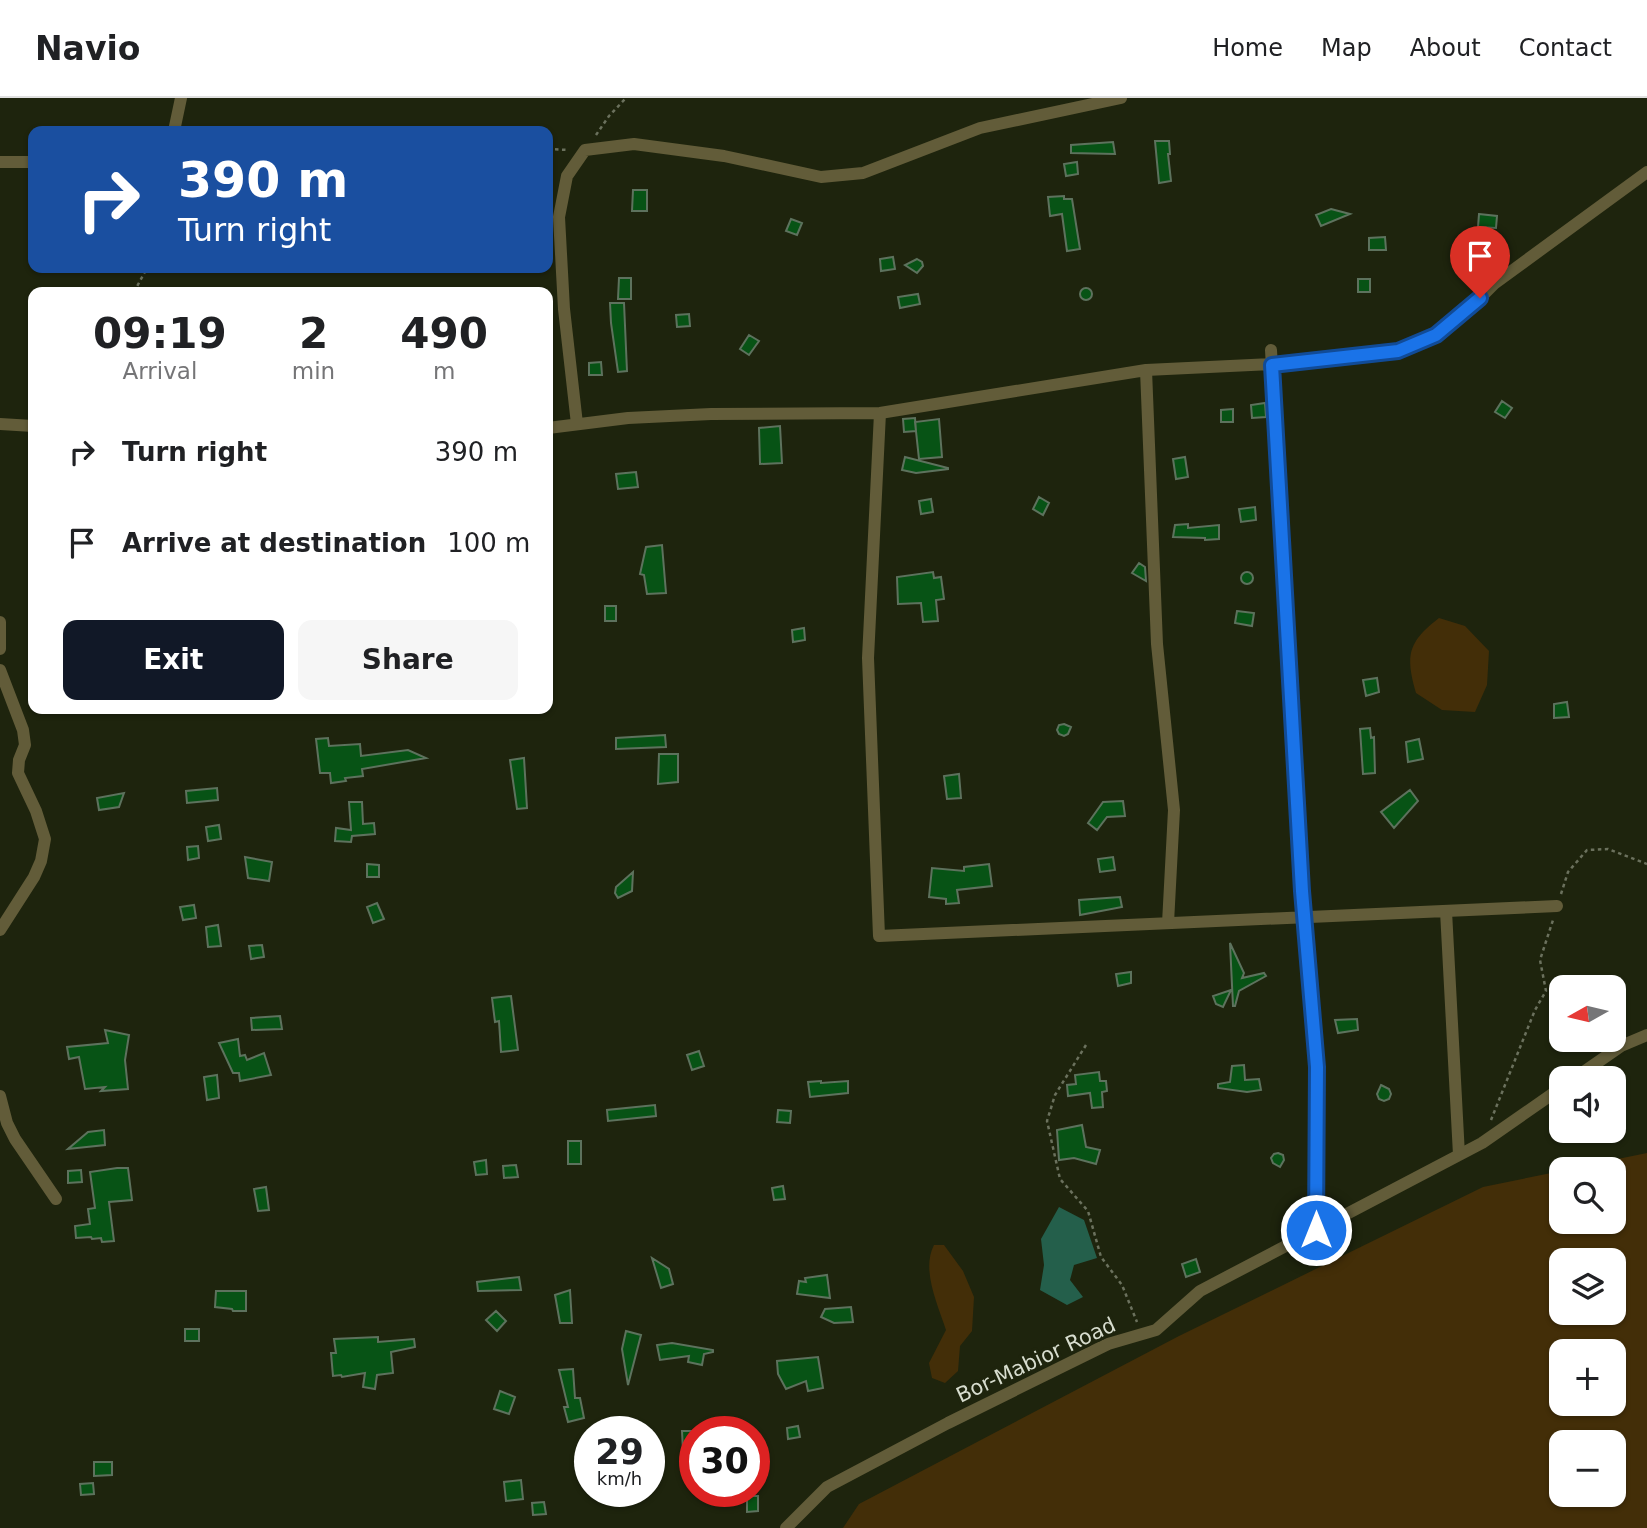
<!DOCTYPE html>
<meta charset="utf-8">
<style>
:root{--surface:#fff;--page:#f6f6f6;--text:#202124;--muted:#757577;--line:#e0e0e0;--accent:#111827}
body{margin:0;font-family:"DejaVu Sans",sans-serif;background:var(--page);color:var(--text);height:100vh;display:flex;flex-direction:column;font-size:26px;white-space:nowrap}
*{box-sizing:border-box;margin:0}
p{font-size:23px;color:var(--muted)}
.icon{flex:none;width:38px;height:38px;fill:none;stroke:currentColor;stroke-width:2;stroke-linecap:round;stroke-linejoin:round}
.map{position:relative;flex:1;overflow:hidden}
.side{position:absolute;left:28px;top:189px;width:525px;height:427px;display:flex;flex-direction:column;background:var(--surface);border-radius:14px;box-shadow:0 2px 5px #0004}
.side>*{flex:none}
.hud{position:absolute;left:28px;top:28px;width:525px;height:147px;border-radius:14px;box-shadow:0 2px 5px #0004;background:#1a4fa0;color:#fff;overflow:hidden}
.needle{width:46px;rotate:262deg}
.fabs{position:absolute;left:1549px;top:877px;display:grid;gap:14px}
.fabs a{display:grid;place-items:center;width:77px;height:77px;border-radius:14px;background:var(--surface);box-shadow:0 2px 5px #0004;font-size:35px}
.speed{position:absolute;left:574px;top:1318px;display:flex;gap:14px;font-size:35px;font-weight:700;text-align:center}
.speed>*{display:grid;place-content:center;width:91px;height:91px;border-radius:50%;background:var(--surface);box-shadow:0 2px 5px #0004;line-height:1}
.speed small{font-size:18px;font-weight:400}
.speed .limit{border:10px solid #d22;background:#fff;color:#111}
.pin{position:absolute;display:grid;place-items:center;width:60px;height:60px;color:#fff;margin:-72px -30px;border-radius:50% 50% 50% 0;rotate:-45deg;box-shadow:0 0 7px #0007}
.pin .icon{rotate:45deg}
.me{position:absolute;width:77px;margin:-38px;rotate:0deg;stroke-linejoin:round;filter:drop-shadow(0 0 5px #0008)}
.turn{display:flex;align-items:center;gap:24px;height:147px;padding:0 35px;font-size:32px}
.turn .icon{width:91px;height:91px;stroke-width:2.5}
.turn b{display:block;font-size:49px;line-height:60px}
.eta{display:flex;justify-content:space-evenly;align-items:center;height:119px;text-align:center}
.eta b{font-size:42px;font-weight:800;line-height:49px}
.primary-button{display:flex;gap:14px;margin-top:auto;padding:14px 35px}
.primary-button a{flex:1;height:80px;border-radius:14px;background:var(--accent);color:#fff;font-size:28px;font-weight:800;line-height:80px;text-align:center}
.primary-button a+a{background:var(--page);color:var(--text)}
ul{padding:0;list-style:none}
li{display:flex;align-items:center;gap:21px;height:91px;padding:0 35px}
li div{flex:1}
li b{display:block;font-size:26px}
li em{font-style:normal}
header{display:flex;align-items:center;gap:42px;box-sizing:border-box;height:98px;padding:0 35px;background:var(--surface);border-bottom:2px solid var(--line)}
header strong{font-size:33px}
nav{display:flex;gap:38px;margin-inline-start:auto;font-size:24px}
.map>svg:first-child{display:block}
</style>
<header>
<strong>Navio</strong>
<nav><a>Home</a><a>Map</a><a>About</a><a>Contact</a></nav>
</header>
<div class="map">
<svg width="1647" height="1430" viewBox="0 0 1647 1430">
<rect width="100%" height="100%" fill="#1e240d"/>
<path fill="#432e08" fill-rule="evenodd" d="M1439,520l26,8 24,25 -2,34 -12,27 -33,-2 -26,-17c-11,-38 -8,-51 23,-75z
M1647,1055v375h-804l16,-24 320,-168 304,-149 78,-16v51h53v-53h-45zM1561,1162h53v52h-53zM1561,1253h53v53h-53zM1561,1344h53v52h-53z
M934,1147h10l19,26 11,26 -2,34 -12,15 -2,25 -13,12 -13,-5 -3,-15 17,-33c-8,-25 -25,-60 -12,-85z"/>
<path fill="#245f4b" d="M1059,1109l25,13 13,38 -23,7 -4,15 13,17 -16,8 -27,-15 4,-25 -3,-26z"/>
<path fill="#075315" stroke="#5d725d" stroke-width="2" d="M1155,43h14l1,13h-2l3,27 -12,2z
M1113,44l2,12 -44,-1v-8z
M1077,64l1,12 -12,2 -2,-12z
M633,92h14v21h-15z
M1064,98v3h8l8,50 -13,2 -5,-37 -12,2 -2,-19z
M1331,111l19,5 -29,12 -5,-11z
M1479,116l18,2 -1,12 -18,-1z
M791,121l11,4 -5,12 -11,-4z
M1385,139l1,13h-17v-12z
M893,159l2,12 -14,2 -1,-12z
M917,161l5,3 1,4 -6,7 -12,-8z
M619,180h12v21h-13z
M1358,181h12v13h-12z
M1080 196a6 6 0 1 1 12 0a6 6 0 1 1-12 0Z
M918,196l2,10 -20,4 -2,-11z
M610,205h14l3,68 -9,1 -7,-49z
M689,216l1,12 -13,1 -1,-12z
M749,237l10,6 -10,14 -9,-6z
M601,264l1,13h-13v-12z
M1502,303l10,7 -7,10 -10,-6z
M1265,305l1,14 -14,1 -1,-13z
M1233,311v13h-12v-12z
M915,320l1,13 -12,1 -1,-13z
M939,321l3,38 -23,2 -4,-37z
M780,328l2,37 -22,1 -1,-36z
M905,359l43,11v1l-32,4 -14,-3z
M1185,359l3,20 -12,2 -3,-20z
M636,374l2,15 -20,2 -2,-15z
M1039,399l10,6 -6,12 -10,-6z
M931,401l2,13 -12,2 -2,-13z
M1255,409l1,13 -15,2 -2,-13z
M1188,426v4l31,-3v14l-14,1v-2l-32,-1 2,-12z
M662,447l4,48 -19,1 -3,-19 -4,-1 6,-27z
M1139,465l6,4 1,14 -14,-8z
M1241 480a6 6 0 1 1 12 0a6 6 0 1 1-12 0Z
M933,474l1,6 7,-1 3,22 -8,1 2,21 -15,1 -2,-19 -23,1 -1,-27z
M605,508h11v15h-11z
M1237,513l17,2 -2,13 -17,-3z
M804,530l1,12 -12,2 -1,-12z
M1377,580l2,14 -13,4 -3,-16z
M1567,604l2,15 -15,1v-14z
M1064,626l7,3 -3,7 -4,2 -5,-2 -2,-4 2,-5z
M1370,630l1,10 3,-1 1,36 -12,1 -3,-45z
M665,637l1,12 -50,2v-11z
M328,640l1,8 31,-2 1,12 47,-6 18,8 -64,11 1,7 -18,2 1,3 -15,2 -1,-10h-10l-4,-34z
M1419,641l4,20 -15,3 -2,-20z
M659,656h19v28l-20,2z
M524,660l3,50 -10,1 -7,-49z
M959,676l2,24 -14,1 -3,-23z
M217,690l1,12 -31,3 -1,-12z
M1410,692l8,11 -24,27 -13,-16z
M124,695l-5,14 -20,3 -2,-12z
M1123,703l2,15 -18,1 -10,13 -9,-7 15,-21z
M349,704h13l1,22 11,-1 1,11 -23,2 -1,6 -16,-1 1,-13 15,2z
M219,727l2,14 -13,2 -2,-14z
M198,748l1,12 -11,2 -1,-13z
M245,759l27,5 -3,19 -21,-3z
M1113,759l2,13 -15,2 -2,-13z
M367,766l12,1v12h-12z
M989,766l3,22 -35,4 2,13 -13,1v-5l-17,-2 3,-29 32,3v-4z
M633,774l-1,19 -14,7 -3,-5 1,-6z
M1120,799l2,10 -42,8 -1,-15z
M377,805l7,16 -11,4 -6,-16z
M194,807l2,13 -13,2 -3,-13z
M218,827l3,21 -13,1 -2,-20z
M1230,845l14,30 -2,5 22,-5 2,3 -27,15 -4,15h-2z
M262,847l2,12 -13,2 -2,-13z
M1131,874v11l-13,3 -2,-12z
M1231,892l-8,17 -7,-3 -3,-8z
M511,898l7,54 -17,2 -2,-31 -4,1 -3,-24z
M280,918l2,13 -30,1 -1,-12z
M1357,921l1,11 -20,3 -3,-13z
M105,932l24,5 -4,25 3,29 -27,2 4,-4 -20,2 -6,-32 -10,2 -2,-12 41,-4z
M238,941l2,17 5,-1 2,5 17,-7 7,22 -31,6 -1,-8h-6l-14,-30z
M699,953l5,15 -12,4 -5,-15z
M1244,967l1,15 14,-1 2,11 -14,2 -29,-4v-4l12,-2 2,-16z
M1099,974l1,9h6l1,10 -5,1 1,15 -11,1 -2,-15 -22,3 -1,-11 9,-1 -1,-9z
M217,977l2,23 -12,2 -3,-23z
M821,983v2l27,-2v12l-38,4 -2,-15z
M1381,987l8,4 2,5 -2,5 -5,2 -5,-2 -2,-5z
M655,1007l1,11 -48,5 -1,-11z
M778,1012l13,1 -1,12 -13,-1z
M1082,1027l4,22 14,3 -4,14 -22,-6 -15,2 -2,-30z
M104,1032l1,15 -37,4 20,-17z
M568,1043h13v23h-13z
M1278,1055l5,2 1,5 -4,7 -7,-4 -2,-5 3,-4z
M486,1062l1,14 -11,1 -2,-13z
M516,1067l2,12 -14,1 -1,-12z
M117,1070h11l4,32 -23,2 5,39 -12,1 -1,-4 -9,1 -1,-2 -15,1 -1,-12 15,-2 -2,-15 7,-1 -5,-36z
M81,1072l1,12 -14,1v-12z
M783,1088l2,13 -11,1 -2,-12z
M266,1089l3,23 -11,1 -4,-22z
M652,1160l17,11 4,15 -12,4z
M1196,1161l4,13 -14,5 -4,-13z
M827,1177l3,23 -33,-4 2,-13 7,1 -1,-4z
M519,1179l2,13 -43,1 -1,-9z
M570,1192l2,33h-12l-5,-28z
M216,1193h30v20h-13l-1,-2 -17,-2z
M851,1209l2,15 -19,1 -13,-6 4,-8z
M496,1213l10,10 -9,10 -11,-11z
M185,1231h14v12h-14z
M626,1233l15,4 -13,50 -6,-36z
M378,1239v5l36,-3 1,8 -24,5 2,21 -16,2 -2,14 -12,-2 2,-14 -23,4 -1,-2 -8,1 -2,-23h5l-2,-14z
M672,1245l41,7v2l-9,2 -2,11 -14,-3 1,-6 -29,4 -3,-15z
M818,1259l5,31 -15,3 -2,-10 -20,8 -8,-15 -1,-13z
M573,1271l2,29h5l4,20 -16,4 -4,-15h4l-9,-37z
M500,1293l15,6 -6,17 -15,-5z
M798,1328l2,11 -12,2 -1,-11z
M682,1333h13v19l-12,1z
M94,1364h18v13l-18,1z
M521,1382l2,19 -17,2 -2,-19z
M93,1385l1,11 -13,1 -1,-11z
M747,1398h11v15l-11,1z
M544,1404l2,12 -13,1 -1,-12z"/>
<g fill="none" stroke-linecap="round" stroke-linejoin="round">
<path stroke="#6b715d" stroke-width="2.5" stroke-dasharray="3.5 3.5" stroke-linecap="butt" d="M373,33l41,-4 18,4
M596,37l13,-19 17,-18
M548,51l21,1
M134,194l13,-24
M1561,796l7,-22 19,-22 21,-1 39,15
M1086,947l-31,50 -8,26 13,58 28,32 13,46 21,28 15,37
M1491,1022l44,-110 11,-19 -6,-31 13,-40"/>
<path stroke="#625c39" stroke-width="12" d="M174,33l7,-33
M0,64h33
M1271,252l33,567 13,150 -1,163
M1146,272l11,274 17,166 -6,113
M880,315l-12,245 11,278 678,-30
M0,326l33,2
M577,326l-13,-115 -5,-92 8,-41 18,-26 49,-6 90,12 97,21 42,-4 117,-45 141,-30
M548,330l80,-10 83,-4 169,-1 266,-43 126,-6 126,-13 38,-16 30,-23 28,-28 153,-112
M0,524v27
M0,572l23,60 2,15 -6,15 -1,13 18,38 9,28 -4,22 -7,16 -34,53
M1446,813l13,244
M1575,980l46,-32 26,-11
M0,998l7,27 8,16 41,60
M786,1430l41,-41 121,-64 160,-79 48,-14 44,-39 282,-148 79,-55"/>
</g>
<g fill="none" stroke-linecap="round" stroke-linejoin="round">
<defs>
<path id="route" d="M1316,1132l1,-163 -15,-176 -30,-526 126,-14 38,-16 44,-37"/>
</defs>
<use href="#route" stroke="#114b97" stroke-width="18"/>
<use href="#route" stroke="#1a73e8" stroke-width="12"/>
</g>
<g text-anchor="middle" stroke-width="6" stroke-linejoin="round" paint-order="stroke">
<g font-size="21" fill="#d7dcce" stroke="#1e240d">
<text transform="translate(1036 1262) rotate(-25)" y="7">Bor-Mabior Road</text>
</g>
</g>
</svg>
<div class="fabs">
<a><svg class="needle" viewBox="-14 -14 28 28"><path d="M0-13l5 13h-10z" fill="#e53935"/><path d="M0 13l5-13h-10z" fill="#757577"/></svg></a>
<a><svg class="icon" aria-label="sound" viewBox="0 0 24 24"><path d="M4 9h4l5-4v14l-5-4H4zM17 9q2 3 0 6"/></svg></a>
<a><svg class="icon" aria-label="search" viewBox="0 0 24 24"><circle cx="10" cy="10" r="6"/><path d="M15 15l6 6"/></svg></a>
<a><svg class="icon" aria-label="layers" viewBox="0 0 24 24"><path d="M12 4l9 5-9 5-9-5zM3 14l9 5 9-5"/></svg></a>
<a>+</a>
<a>−</a>
</div>
<div class="speed"><div>29<small>km/h</small></div><div class="limit">30</div></div>
<div class="pin" style="left:1480px;top:200px;background:#d93025"><svg class="icon" aria-label="arrive" viewBox="0 0 24 24"><path d="M6 21V4h12l-3 4 3 4H6"/></svg></div>
<svg class="me" style="left:1316px;top:1132px" viewBox="-20 -20 40 40"><circle r="17" fill="#1a73e8" stroke="#fff" stroke-width="3"/><path d="M0-11L8 9 0 5-8 9z" fill="#fff"/></svg>
<div class="hud">
<div class="turn"><svg class="icon" aria-label="right" viewBox="0 0 24 24"><path d="M7 20v-9h11M14 6l5 5-5 5"/></svg><div><b>390 m</b>Turn right</div></div>
</div>
<section class="side">
<div class="eta">
<div><b>09:19</b><p>Arrival</p></div>
<div><b>2</b><p>min</p></div>
<div><b>490</b><p>m</p></div>
</div>
<ul>
<li><svg class="icon" aria-label="right" viewBox="0 0 24 24"><path d="M7 20v-9h11M14 6l5 5-5 5"/></svg><div><b>Turn right</b></div><em>390 m</em></li>
<li><svg class="icon" aria-label="arrive" viewBox="0 0 24 24"><path d="M6 21V4h12l-3 4 3 4H6"/></svg><div><b>Arrive at destination</b></div><em>100 m</em></li>
</ul>
<div class="primary-button"><a>Exit</a><a>Share</a></div>
</section>
</div>
